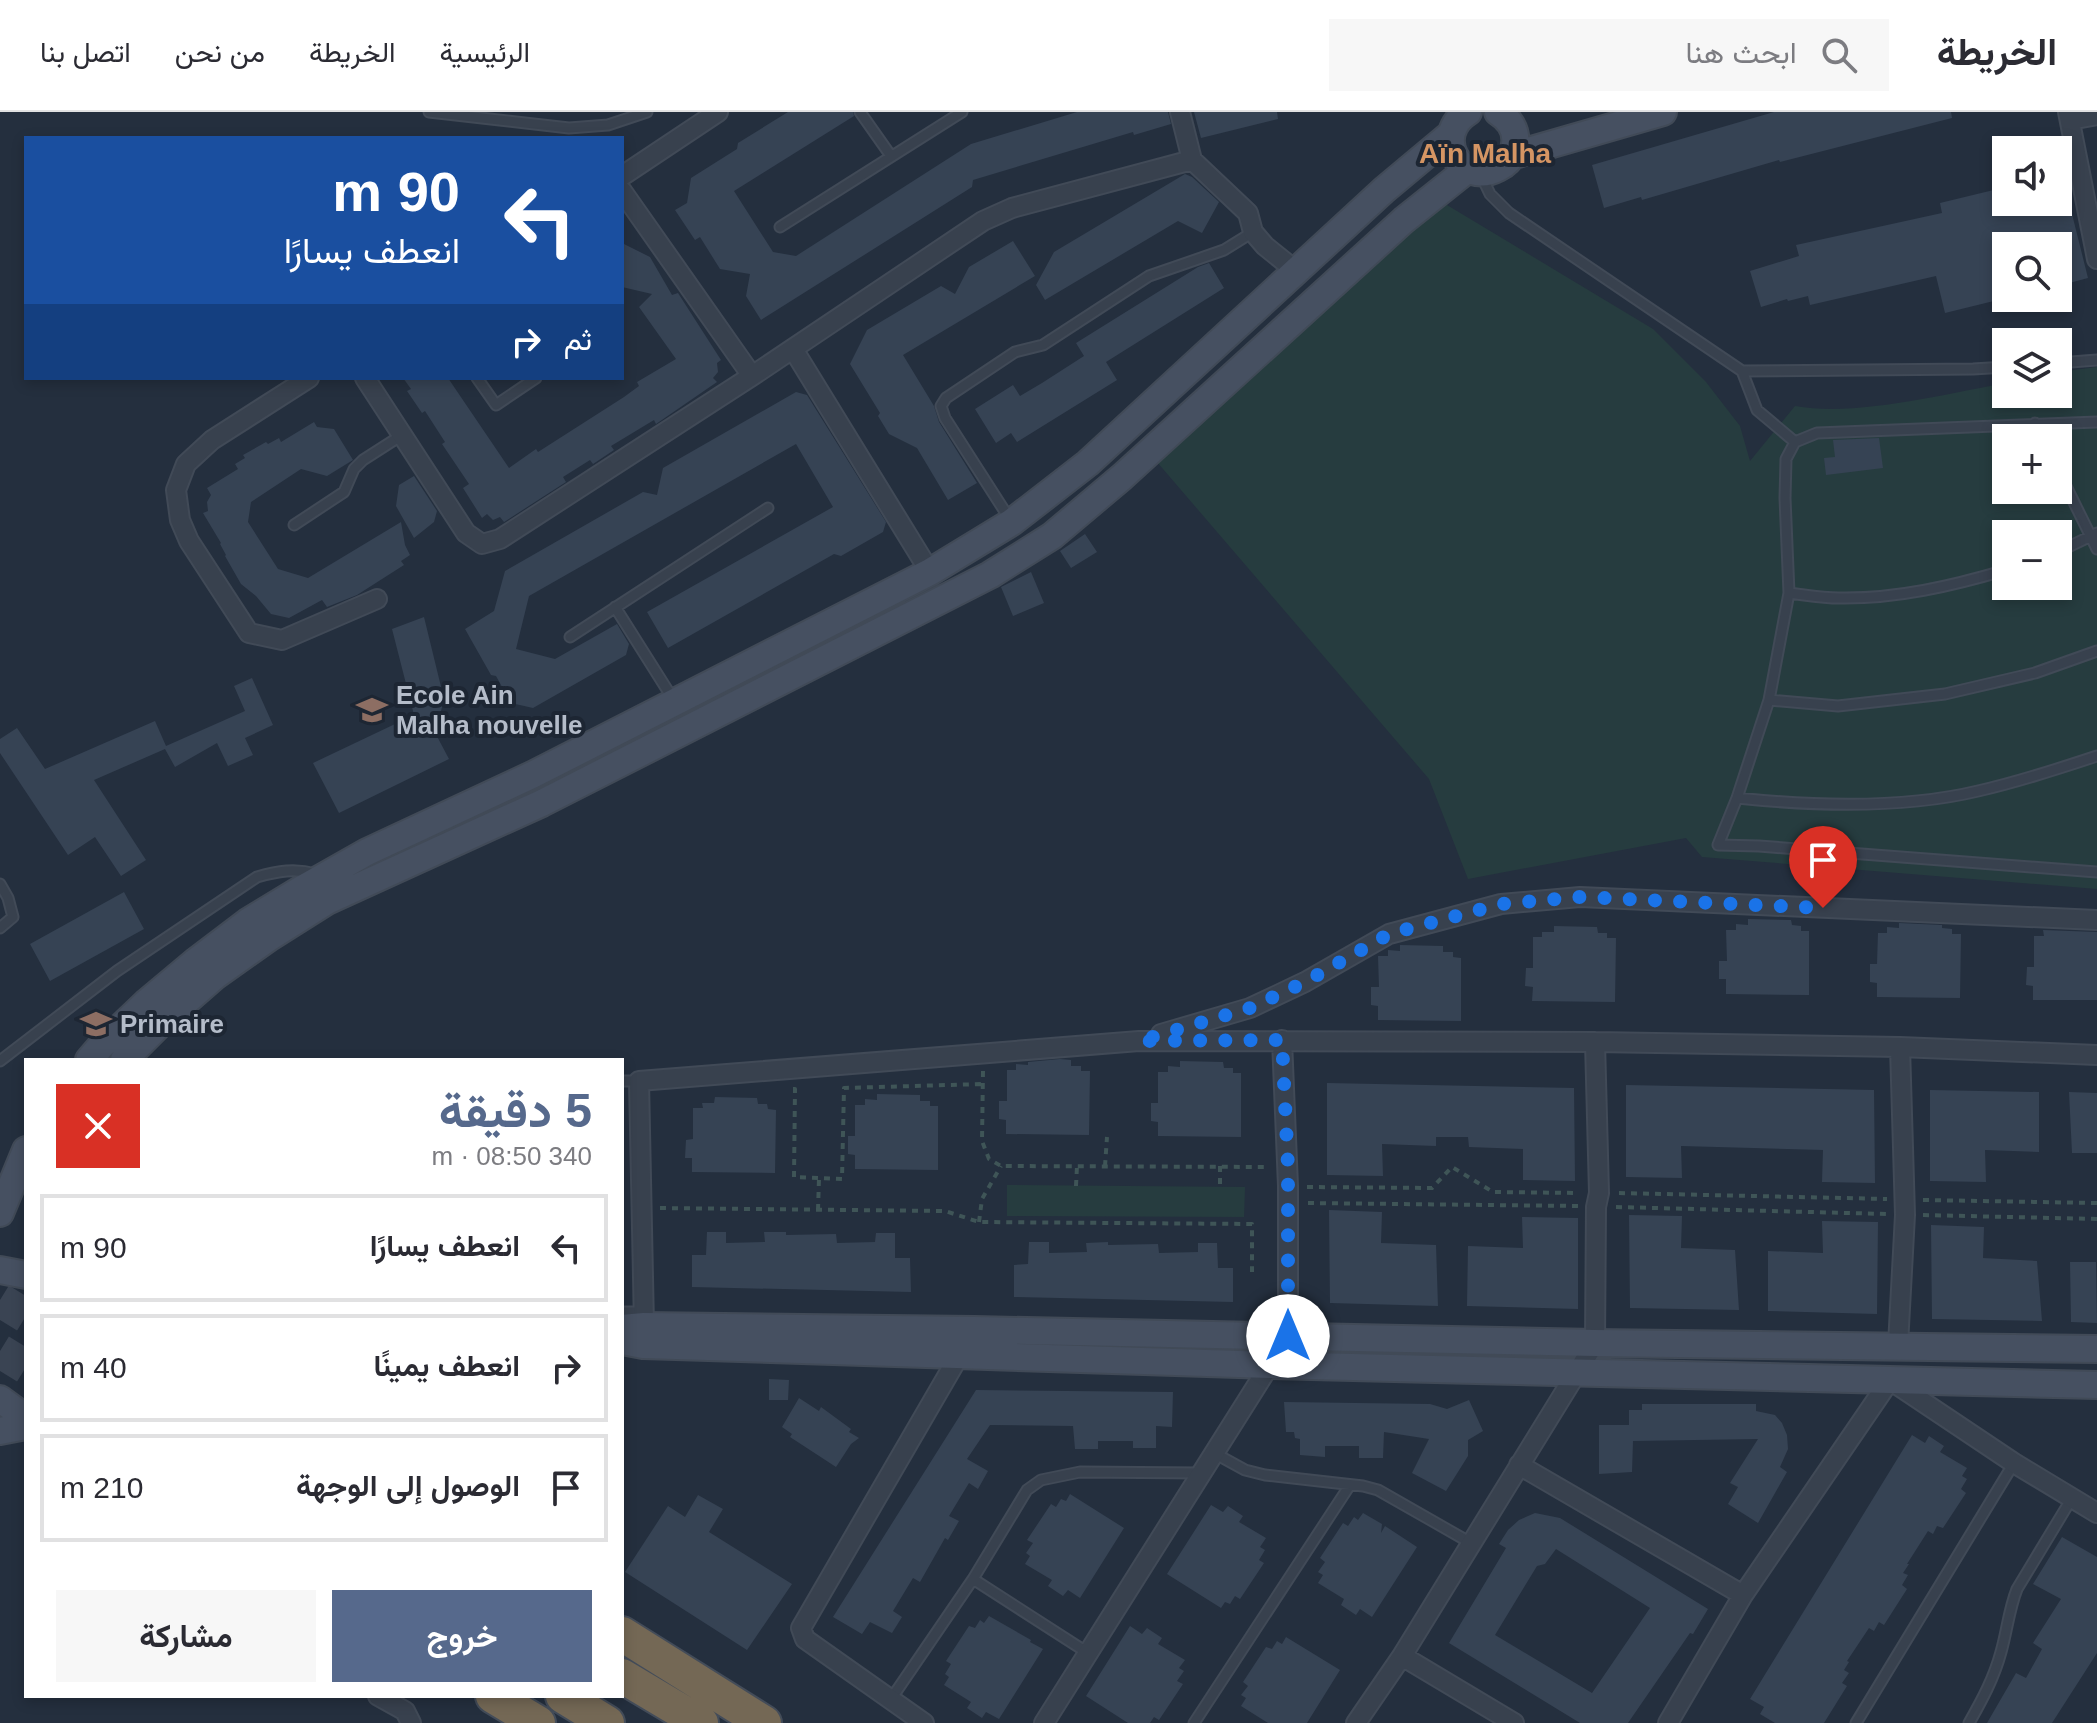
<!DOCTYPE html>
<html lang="ar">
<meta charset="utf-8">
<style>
:root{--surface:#fff;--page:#f7f7f7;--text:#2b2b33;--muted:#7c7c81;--line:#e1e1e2;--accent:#56698c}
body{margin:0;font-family:Arial,Vazirmatn,sans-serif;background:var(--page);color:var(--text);direction:rtl;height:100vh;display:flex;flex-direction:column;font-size:30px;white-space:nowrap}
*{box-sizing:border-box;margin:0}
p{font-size:26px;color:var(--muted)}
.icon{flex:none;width:44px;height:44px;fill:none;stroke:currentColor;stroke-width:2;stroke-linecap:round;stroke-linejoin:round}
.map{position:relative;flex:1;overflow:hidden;direction:ltr}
.sheet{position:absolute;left:24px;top:946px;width:600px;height:640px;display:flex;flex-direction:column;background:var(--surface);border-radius:0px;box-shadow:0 4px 12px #0003;direction:rtl}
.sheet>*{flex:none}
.banner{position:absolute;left:24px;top:24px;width:600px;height:244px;border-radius:0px;box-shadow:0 4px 12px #0003;direction:rtl;background:#1a4fa0;color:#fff;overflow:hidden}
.buttons{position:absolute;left:1992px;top:24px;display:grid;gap:16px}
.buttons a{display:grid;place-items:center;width:80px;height:80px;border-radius:0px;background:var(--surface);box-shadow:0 4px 12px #0003;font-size:40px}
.pin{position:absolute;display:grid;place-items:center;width:68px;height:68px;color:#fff;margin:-82px -34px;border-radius:50% 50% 50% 0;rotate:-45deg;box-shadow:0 0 8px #0007}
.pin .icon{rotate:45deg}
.me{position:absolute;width:88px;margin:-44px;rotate:0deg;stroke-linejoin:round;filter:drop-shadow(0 0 6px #0008)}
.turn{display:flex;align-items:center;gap:28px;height:168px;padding:0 32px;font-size:36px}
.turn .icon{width:104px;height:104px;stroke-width:2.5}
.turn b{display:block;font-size:56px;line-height:68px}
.then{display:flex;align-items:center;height:76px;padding:0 32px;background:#0003;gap:16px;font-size:30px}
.round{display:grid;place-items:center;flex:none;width:84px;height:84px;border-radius:0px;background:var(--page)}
.overview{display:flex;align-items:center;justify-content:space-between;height:136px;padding:0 32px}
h1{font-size:48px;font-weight:700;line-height:60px;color:var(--accent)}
.primary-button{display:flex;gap:16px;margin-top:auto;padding:16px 32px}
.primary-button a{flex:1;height:92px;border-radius:0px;background:var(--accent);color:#fff;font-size:32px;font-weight:700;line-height:92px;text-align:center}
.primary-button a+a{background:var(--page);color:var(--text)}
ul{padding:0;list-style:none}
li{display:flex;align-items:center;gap:24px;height:108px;margin:0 16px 12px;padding:0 16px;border:4px solid var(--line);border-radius:0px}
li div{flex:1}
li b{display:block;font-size:30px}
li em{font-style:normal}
header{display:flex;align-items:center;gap:48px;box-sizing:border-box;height:112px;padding:0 40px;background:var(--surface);border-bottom:2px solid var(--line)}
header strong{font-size:38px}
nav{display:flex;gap:44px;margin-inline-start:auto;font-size:28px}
.search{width:560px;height:72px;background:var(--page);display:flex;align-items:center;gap:20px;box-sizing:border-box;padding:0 28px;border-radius:0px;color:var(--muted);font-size:30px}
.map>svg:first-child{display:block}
</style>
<header>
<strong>الخريطة</strong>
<div class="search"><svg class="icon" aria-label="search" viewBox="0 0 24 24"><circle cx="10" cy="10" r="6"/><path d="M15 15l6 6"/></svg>ابحث هنا</div>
<nav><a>الرئيسية</a><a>الخريطة</a><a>من نحن</a><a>اتصل بنا</a></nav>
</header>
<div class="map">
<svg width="2097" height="1611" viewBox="0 0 2097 1611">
<rect width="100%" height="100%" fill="#242f3e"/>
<path fill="#263c3f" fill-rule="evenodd" d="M1442,90l211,127 53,53 34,44 10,35 45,-55c61,11 149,-12 211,-23v11h52v-22l39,-5v522l-395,-32 -16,-19 -218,41 -39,-100 -272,-317zM2006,326h52v52h-52zM2006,422h52v52h-52z
M1007,1073l238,2 -1,30 -237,-1z"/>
<path fill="#364354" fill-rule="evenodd" d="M788,0h65l1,4 -120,75 39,61 23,4 175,-112 106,-32h91l3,12 -37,11 -1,-3 -160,48 -1,7 -211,133 -15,-24 4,-22 -30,-5 -20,-32 -5,3 -20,-30 12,-7 4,-25 46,-29 1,-6z
M1194,0h83l1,7 -77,19z
M1774,0h177l1,6 -172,44 -1,-2 -137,40 -1,-3 -37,11 -12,-43z
M1185,62l7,3 27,25 -17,31 -24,-12 -133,79 -9,-15 18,-33z
M2006,75v15h56v2l7,-2 19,76 -30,8v-40h-52v52l-61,15 -9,-37 -126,29 -2,-9 -20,5 -1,-2 -26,8 -11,-36 49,-15 -3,-11 146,-32 -2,-10z
M1013,129l22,35 -132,79 31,51 5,16 38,61 -29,17 -31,-52 -28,-14 -11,-18 2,-3 -30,-49 17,-34 74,-44 14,8 14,-27z
M622,131l28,14 22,38 6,-2 43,67 -4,3 1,9 -5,6 4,4 -61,42 -2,-4 -43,26 3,4 -21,14 -3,-4 -27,17 3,5 -62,40 -4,-5 -7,3 -6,-6 -5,4 -19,-30 6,-4 -27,-40 3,-2 -20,-31 -3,2 -15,-22 4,-2 -8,-11h45l61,90 27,-19 2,3 86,-55 15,-11 -2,-4 39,-23 -37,-52 13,-13 -30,-7z
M1209,151l15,25 -118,74 11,18 -100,62 -6,-9 -15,10 -21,-34 38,-24 7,11 22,-13 42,-27 -8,-13 122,-76z
M796,280l11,3 79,127 -3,10 -42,24 -7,-2 -166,94 -21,-36 186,-105 -37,-63 -267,152 -13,53 39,10 62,-35 12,20 -3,11 -93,53 -22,-5 -15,-27 -5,-1 -26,-46 29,-18 11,-40 138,-79 14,3 6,-27z
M314,310l3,5 17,2 19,31 -26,16 -26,-7 -50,33 -3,20 30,47 30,9 93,-56 4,23 5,10 -9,6 3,4 -47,30 -30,12 -5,-7 -33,18 -18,-4 -15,-18 -15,-12 -16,-28 1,-1 -6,-11 1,-1 -18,-30 5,-2 -1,-9 4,-7 -4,-7 31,-19 -3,-5 10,-6 -2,-3 23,-13 2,2 11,-6 2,4z
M1879,326l4,30 -57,7 -2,-17 11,-1 -2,-17z
M414,364l23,35 -3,11 -20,16 -18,-32 3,-21z
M1085,422l12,18 -26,16 -11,-17z
M1031,460l13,31 -31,13 -12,-29z
M424,505l20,82 -3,12 -10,14 18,34 -110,54 -26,-50 101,-48 -22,-86z
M252,566l21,47 -28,13 8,17 -25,11 -11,-23 -42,24 -10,-18 -71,31 52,80 -25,16 -26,-39 -27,18 -68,-102v-14l17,-11 28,41 110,-48 11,25 79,-35 -11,-25z
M124,780l20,37 -94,52 -20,-37z
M1748,807l43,1 1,5 9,1v5h8v64l-83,-1v-15h-7v-18h8l-1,-31h10v-6l12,1z
M1899,811l43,2v3l10,1v5h9l-1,64 -83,-1v-14l-7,-1v-18h7l1,-31h9v-6l12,1z
M1554,814l43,1 1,6h9v5h9l-1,64 -83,-1 1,-14 -8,-1 1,-18h7v-31h9v-5h12z
M2043,818l54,2v68h-64v-14l-7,-1 1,-18h7v-31h10z
M1400,833l43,1v6h10v5l8,1v63l-83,-1v-14l-7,-1v-18h8l-1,-31h10v-6l12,1z
M1060,947l11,1v6h10v5h9l-1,64 -83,-1v-14l-7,-1v-18h8v-31h9v-6l12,1v-3z
M1180,949l43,1 1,6h9v5h8v64l-83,-1v-14l-7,-1v-18h7v-31h10v-6l12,1z
M1327,971l247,5 1,93 -52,-1v-31l-54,-2 -1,-10h-32v9l-54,-2 1,32 -56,-1z
M1626,973l248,5 1,93 -53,-1 1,-32 -142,-4 1,32 -56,-1z
M1930,978l109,2v60l-54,-2 1,32 -56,-1z
M2069,980l28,1v60h-25z
M877,982l43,1v6h10v5h8v64l-83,-1v-14l-7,-1v-18h7v-31h10v-6l12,1z
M715,985l42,1 1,6h9l1,5 8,1 -1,63 -83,-1v-14h-7l1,-18 7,-1v-31h10l-1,-5h12z
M1329,1098l53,2 -1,31 55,2 2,61 -108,-3z
M1629,1103l53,1 -1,32 54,2 4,60 -109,-2z
M1522,1105l56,1v91l-111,-3 1,-60 55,2z
M1822,1109l56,1 -1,92 -109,-3v-60l55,2z
M1931,1113l53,2 -1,31 54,3 5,60 -110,-2z
M707,1120h19v11l39,-1 -1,-10h22v3l50,-1 1,9 38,-1 1,-9h19v25h15l1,34 -219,-5v-32h14z
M1029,1130h20v11l38,-1 -1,-9 22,-1v3l50,-1 1,9 39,-1v-9h19l1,25h15v34l-219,-5v-32l14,-1z
M2070,1150h26l1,61 -26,-1z
M769,1267l20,1 -1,20h-19z
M976,1278l197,2 -1,35 -16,-1v22h-23v-7h-35v8h-23l-2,-23 -83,-1 -23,34 21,12 -10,18 -9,-6 -20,33 10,5 -11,19 -3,-2 -25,44 -7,-4 -20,33 9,6 -10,16 -22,-11 -8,12 -29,-17z
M799,1286l20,13 2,-4 30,22 -2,3 10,6 -8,6 -15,23 -46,-30 2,-3 -10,-7z
M1469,1288l14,31 -15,9v16l-22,35 -34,-18 17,-34 -45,-7 -1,26h-24v-12h-34v11l-25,-2v-16l-5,-1 -1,-6h-8l-2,-30 146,2 17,5z
M1642,1292h114v7l19,4 7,8 5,12 1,14 -8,18 7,5 -29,51 -30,-19 10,-17 -8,-4 28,-44 -125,2 -1,31 -33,2v-49h30v-15h13z
M1912,1323l13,8 4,-7 15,10 -4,6 27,16 -5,8 5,3 -6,10 5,4 -23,35 -6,-2 -4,8 -5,-3 -21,33h2l-6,9 5,2 -6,10 5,4 -23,36 -5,-3 -5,9 -5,-3 -22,33 2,1 -5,8 5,3 -7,10 5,3 -23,37h-49l-15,-9 4,-7 -14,-8z
M1070,1382l54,34 -44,70 -12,-8 -5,6 -15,-10 4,-6 -27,-16 5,-8 -4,-3 7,-10 -6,-3 24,-36 5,3 5,-8 5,2z
M698,1383l25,14 -14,23 83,52 -45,66 -122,-78 43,-66 17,11z
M1211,1393l12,7 5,-6 15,10 -4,6 27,16 -6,9 5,3 -6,10 5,3 -24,36 -5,-3 -5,8 -5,-2 -4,6 -54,-34z
M1363,1401l19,11 -1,9 4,-7 32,21 -45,70 -12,-8 -4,6 -15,-10 3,-6 -26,-16 5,-8 -5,-3 7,-10 -5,-4 23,-35 5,3 6,-9 4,3z
M1535,1401l25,5 148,91 -15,25 -3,-1 -62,90h-48l-131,-80 57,-95 -7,-4 9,-14 11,-10zM1556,1437l94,59 -58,85 -97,-58 42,-69 8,-2z
M2062,1425l35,20v96l-45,70h-65l29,-50 10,5 16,-29 -9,-6 28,-44 -28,-15z
M989,1504l42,24 -1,2 13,7 -44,70 -13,-7 -4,6 -15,-10 4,-6 -27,-17 5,-8 -4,-3 6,-10 -5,-3 23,-35 6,2 5,-8 4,3z
M1130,1514l12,8 5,-6 15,10 -4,6 27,16 -6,8 5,3 -7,10 6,3 -24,36 -5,-3 -4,6h-22l-42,-27z
M1286,1525l54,33 -33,53h-39l-27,-17 5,-8 -5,-3 7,-9 -5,-4 23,-35 6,2 5,-8 5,3z"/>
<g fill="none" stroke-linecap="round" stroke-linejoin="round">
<path stroke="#3a4453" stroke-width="34" stroke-dasharray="34 17" stroke-linecap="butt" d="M0,1188l26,16
M0,1239l26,16"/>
<defs>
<path id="lane" d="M429,0l140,16 39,-3 39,-13
M860,0l31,44
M1481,63l9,19 19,19 233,158 15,39 38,32
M780,115l182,-115
M2058,251l39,-3
M1742,259l231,-2 33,-2
M477,266l19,27 40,-27
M2097,310l-280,11 -22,9 -9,17 -1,39 4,95 -20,107 -32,98 -19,47 41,1 338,26
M2035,311l7,15
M2058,358l39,79
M1011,409l-66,-103 -4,-12 5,-8 69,-46 28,-7 106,-69 75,-26 29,-18
M294,413l50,-33 10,-23 9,-9 39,-25
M2058,440l39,-19
M1789,481c17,2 34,5 50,5 57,1 113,-12 167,-28
M615,495l58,92
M570,525l198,-129
M1769,588l69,6 107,-12 90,-21 62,-22
M1737,686c77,8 166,11 241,-7 40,-9 80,-22 119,-35
M0,772l8,14 5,19 -13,11
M0,949l117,-90 140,-94c21,-6 38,-9 59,-3
M622,969h17
M622,1200h21
M1214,1341l31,17 20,5 98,11 15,4 93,53
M973,1467l115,74
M891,1587l82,-120 54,-89 14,-10 39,-8 121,1
M1194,1611l156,-238
M1856,1611l158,-260
M1969,1611c13,-23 25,-45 32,-71 6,-21 8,-43 16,-63l55,-91"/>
<path id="street" d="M1180,0l12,48 56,53 5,19 12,14 31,25
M2068,0l29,147
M2070,8l27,-5
M622,64l96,-64
M622,79l130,185
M793,237l137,223
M309,266l-97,62 -26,24 -10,26 4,30 9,21 60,92 33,7 95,-41
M365,266l101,155 16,11 18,-5 252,-163 231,-155 29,-13 180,-48
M1161,922l89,-26 55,-26 84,-48 112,-30 79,-7 517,23
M644,1214l-5,-245 500,-40 456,1 305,5 197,8
M1898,1233l7,-130 -5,-168
M1519,1353l224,130
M1402,1544l112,67
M378,1584l27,15 6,12
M924,1611l-119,-84 -4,-11 162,-279
M1044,1611l244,-387v-150l-6,-146
M1356,1611l46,-67 193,-313 1,-136 3,-14 -4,-151
M1668,1611l75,-128 147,-215 124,83 83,50"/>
<path id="secondary" d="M1468,0c-37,23 -8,76 30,56 10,-5 16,-13 17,-24 2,-14 -6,-25 -17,-32
M1511,44l152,-44
M89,948l12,-14 45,-43 49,-41 54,-41 51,-31 67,-38 165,-77 398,-203 82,-50 76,-59 296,-273 67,-56
M124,948l36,-36 55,-48 55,-39 57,-36 215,-98 448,-228 62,-39 70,-59 282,-257 64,-51
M0,1101l26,-63
M0,1158l26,5
M622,1216l22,-2 331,4 620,13 502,6
M622,1229l21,4 627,20 827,20
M0,1287l26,19
M0,1319l26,-5"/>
<path id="highway" d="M622,1522l142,89
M622,1564l79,47
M493,1584l45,27
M563,1584l44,27"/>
</defs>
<use href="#lane" stroke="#414a57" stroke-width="13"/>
<use href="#street" stroke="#414a57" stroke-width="22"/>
<use href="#secondary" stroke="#414a57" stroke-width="30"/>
<use href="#highway" stroke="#434c59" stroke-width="38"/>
<path stroke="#3f5557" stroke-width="4" stroke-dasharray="6 6" stroke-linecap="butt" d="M983,959l-1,70 7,18 12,7 268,1
M793,977h2l-1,88 48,2 2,-91 139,-4
M1105,1054l2,-29
M1220,1054v21
M1076,1074l1,-20
M1307,1075l125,1 20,-21 41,25 86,1
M1619,1081l268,6
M1923,1088l174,3
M1308,1091l271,3
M1616,1095l271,7
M660,1096l285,3 34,11 273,2v48
M818,1098l1,-32
M1923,1103l174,4
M979,1110l3,-23 19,-33"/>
<use href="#lane" stroke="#38414e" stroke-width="9"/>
<use href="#street" stroke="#38414e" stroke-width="18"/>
<use href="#secondary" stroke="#465061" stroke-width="26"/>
<use href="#highway" stroke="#746855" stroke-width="34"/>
</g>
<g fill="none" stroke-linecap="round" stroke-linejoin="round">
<path stroke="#1a73e8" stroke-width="14" stroke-dasharray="0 25.2" d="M1288,1224v-169l-6,-127 -143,1 111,-33 55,-26 84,-48 112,-30 79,-7 243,11"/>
</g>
<defs>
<symbol id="school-bare" viewBox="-9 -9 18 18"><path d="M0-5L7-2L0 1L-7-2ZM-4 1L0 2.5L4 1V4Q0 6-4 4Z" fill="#8d6e63" stroke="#1d2633" stroke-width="2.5" paint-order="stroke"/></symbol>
</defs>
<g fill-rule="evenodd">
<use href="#school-bare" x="350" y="576" width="44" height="44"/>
<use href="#school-bare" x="74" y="890" width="44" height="44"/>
</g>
<g text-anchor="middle" stroke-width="8" stroke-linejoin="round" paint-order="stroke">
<g font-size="26" font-weight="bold" fill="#b4bcc9" stroke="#1d2633" text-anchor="start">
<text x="396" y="592">Ecole Ain<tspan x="396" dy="30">Malha nouvelle</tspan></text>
<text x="120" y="921">Primaire</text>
</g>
<g font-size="28" font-weight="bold" fill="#d59563" stroke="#1d2633">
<text x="1485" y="51">Aïn Malha</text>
</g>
</g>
</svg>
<div class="buttons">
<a><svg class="icon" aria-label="sound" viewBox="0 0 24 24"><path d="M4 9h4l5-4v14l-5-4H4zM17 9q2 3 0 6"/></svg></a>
<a><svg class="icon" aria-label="search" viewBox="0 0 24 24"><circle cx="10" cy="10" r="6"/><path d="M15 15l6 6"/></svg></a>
<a><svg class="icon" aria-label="layers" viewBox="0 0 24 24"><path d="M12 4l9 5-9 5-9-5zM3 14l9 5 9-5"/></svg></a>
<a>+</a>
<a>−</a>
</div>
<div class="pin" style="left:1823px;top:796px;background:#d93025"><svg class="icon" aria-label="arrive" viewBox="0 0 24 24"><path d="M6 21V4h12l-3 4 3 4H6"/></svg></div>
<svg class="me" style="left:1288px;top:1224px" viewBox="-20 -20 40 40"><circle r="19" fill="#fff"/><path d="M0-13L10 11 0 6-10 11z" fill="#1a73e8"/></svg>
<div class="banner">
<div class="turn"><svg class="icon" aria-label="left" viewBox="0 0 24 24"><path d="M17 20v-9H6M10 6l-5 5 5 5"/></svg><div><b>90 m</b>انعطف يسارًا</div></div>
<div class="then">ثم<svg class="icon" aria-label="right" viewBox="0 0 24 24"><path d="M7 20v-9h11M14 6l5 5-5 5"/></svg></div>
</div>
<section class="sheet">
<div class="overview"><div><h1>5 دقيقة</h1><p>340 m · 08:50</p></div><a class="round" style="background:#d93025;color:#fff"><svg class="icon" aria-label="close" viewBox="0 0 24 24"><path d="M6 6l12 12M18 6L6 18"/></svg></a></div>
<ul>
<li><svg class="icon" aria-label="left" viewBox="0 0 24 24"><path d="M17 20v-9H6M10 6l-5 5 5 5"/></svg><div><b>انعطف يسارًا</b></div><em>90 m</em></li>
<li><svg class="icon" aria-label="right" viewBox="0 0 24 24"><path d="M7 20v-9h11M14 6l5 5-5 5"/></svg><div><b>انعطف يمينًا</b></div><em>40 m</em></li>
<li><svg class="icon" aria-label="arrive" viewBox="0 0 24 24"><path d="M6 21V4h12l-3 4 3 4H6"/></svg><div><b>الوصول إلى الوجهة</b></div><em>210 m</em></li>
</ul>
<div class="primary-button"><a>خروج</a><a>مشاركة</a></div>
</section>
</div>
